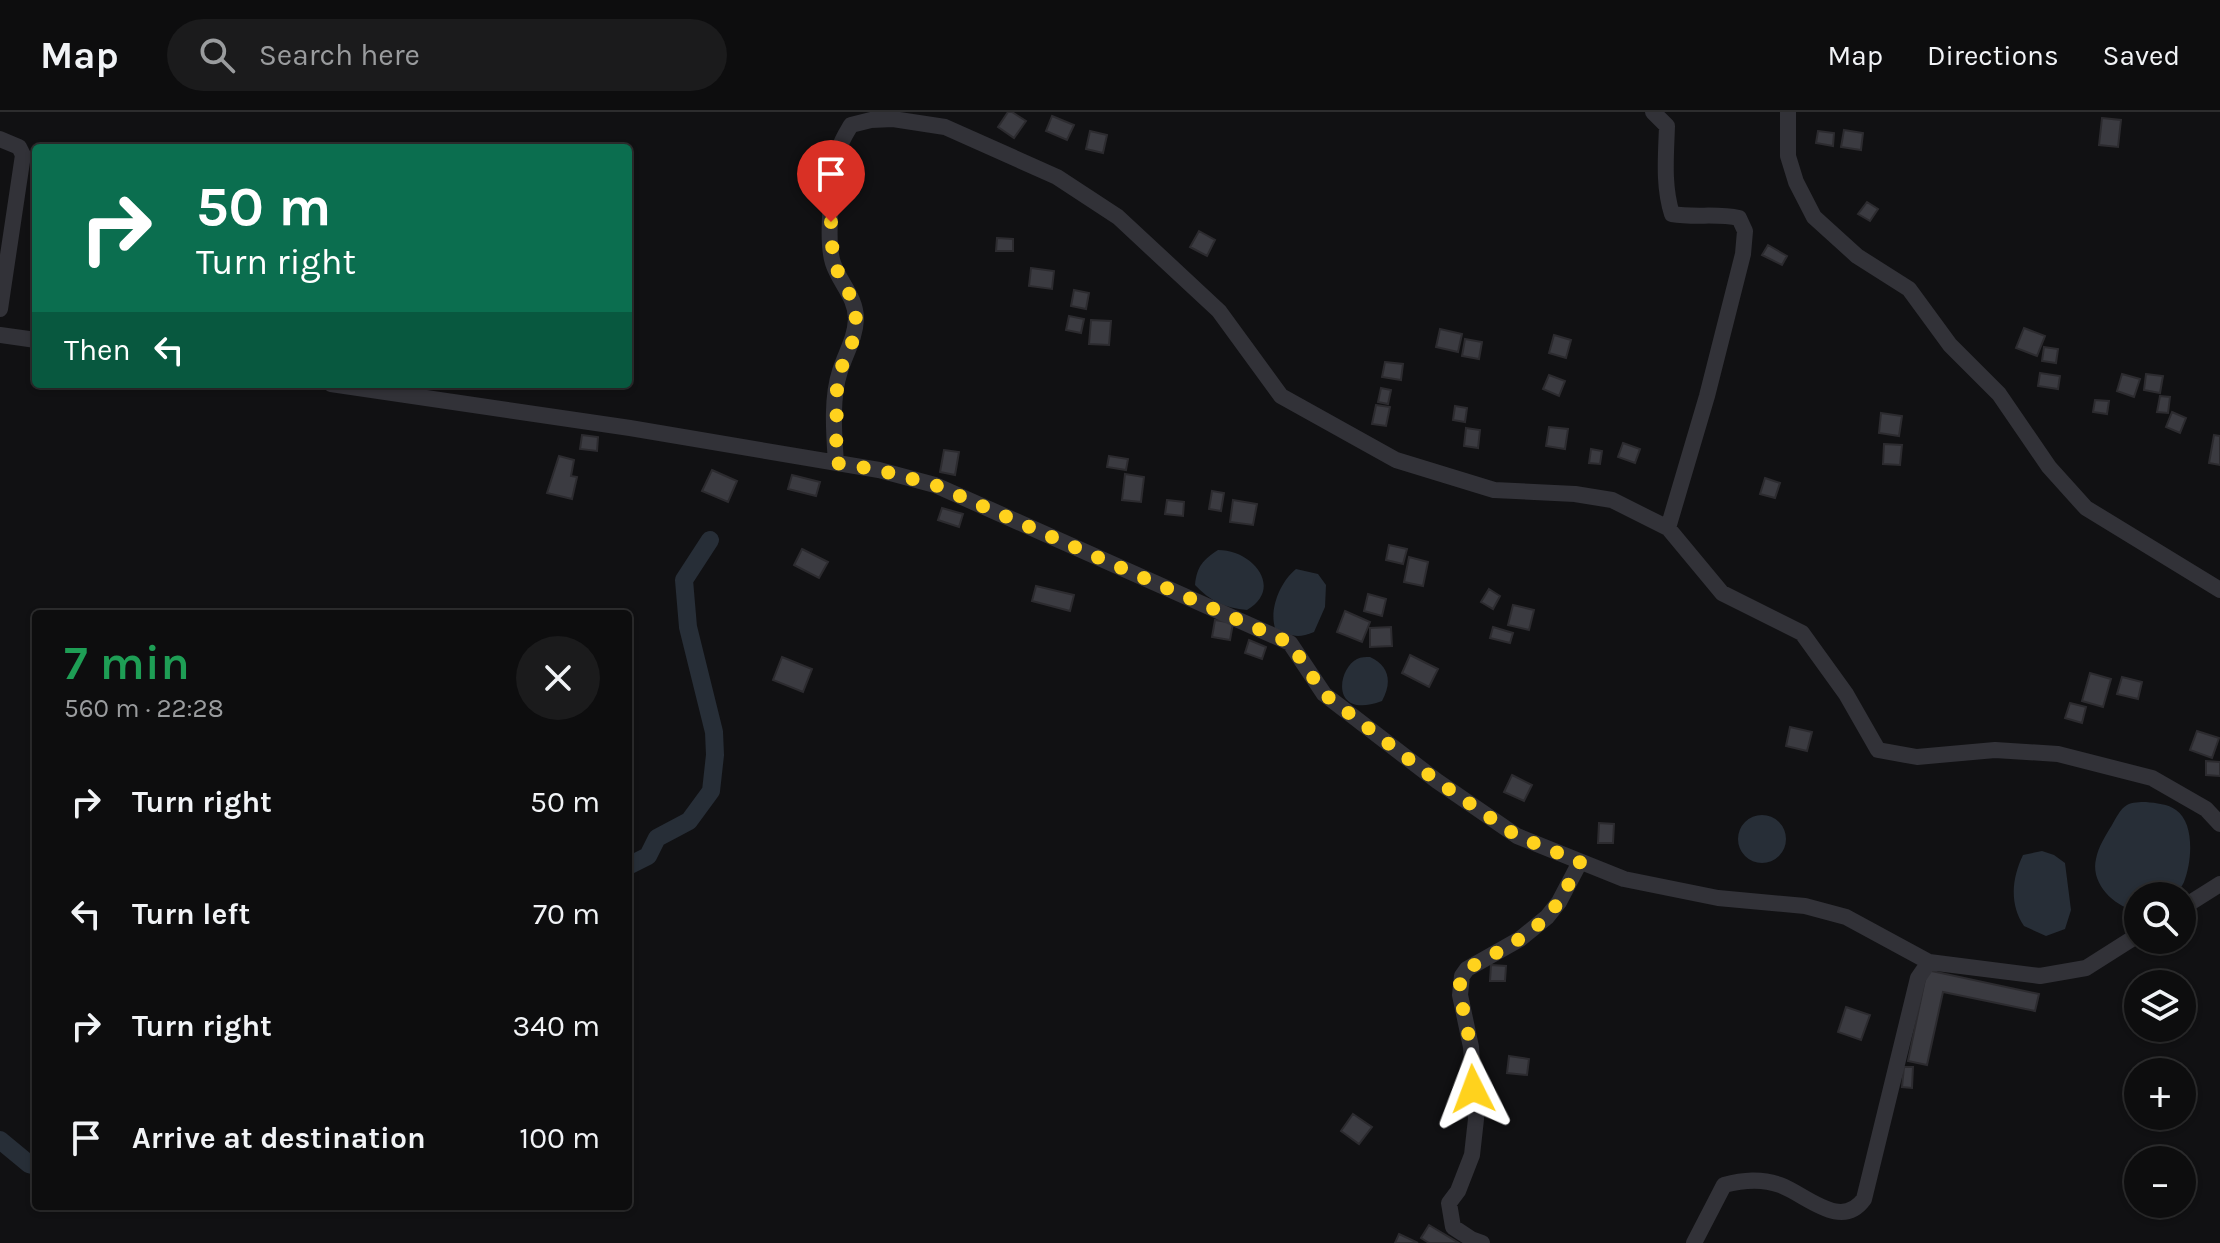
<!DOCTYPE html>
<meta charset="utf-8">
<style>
:root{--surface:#0d0d0e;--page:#1b1b1c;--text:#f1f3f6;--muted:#9a9c9e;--line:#2d2d2e}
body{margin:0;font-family:Karla,sans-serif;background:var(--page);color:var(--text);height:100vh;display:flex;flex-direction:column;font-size:30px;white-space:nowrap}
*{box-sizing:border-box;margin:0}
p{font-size:26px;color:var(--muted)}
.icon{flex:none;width:44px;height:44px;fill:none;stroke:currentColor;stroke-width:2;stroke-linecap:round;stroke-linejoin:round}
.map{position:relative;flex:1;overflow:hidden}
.sheet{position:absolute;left:32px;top:498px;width:600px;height:600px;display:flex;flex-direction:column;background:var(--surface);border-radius:8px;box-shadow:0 2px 6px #0004,0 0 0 2px var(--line)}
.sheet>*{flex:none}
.guide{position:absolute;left:32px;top:32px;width:600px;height:244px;border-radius:8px;box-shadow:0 2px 6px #0004,0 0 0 2px var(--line);background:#0b6e4f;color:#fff;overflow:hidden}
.buttons{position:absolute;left:2124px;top:770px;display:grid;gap:16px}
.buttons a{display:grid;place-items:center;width:72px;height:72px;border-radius:50%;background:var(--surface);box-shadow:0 2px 6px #0004,0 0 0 2px var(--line);font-size:40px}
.pin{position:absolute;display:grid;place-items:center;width:68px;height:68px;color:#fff;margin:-82px -34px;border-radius:50% 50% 50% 0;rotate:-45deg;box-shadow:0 0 8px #0007}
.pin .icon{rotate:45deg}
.me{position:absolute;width:88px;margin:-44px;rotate:357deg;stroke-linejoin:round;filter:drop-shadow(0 0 6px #0008)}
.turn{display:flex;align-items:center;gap:28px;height:168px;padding:0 32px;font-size:36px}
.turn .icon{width:104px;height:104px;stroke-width:2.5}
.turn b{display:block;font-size:56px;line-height:68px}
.then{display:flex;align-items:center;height:76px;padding:0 32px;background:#0003;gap:16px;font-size:30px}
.round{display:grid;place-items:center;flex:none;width:84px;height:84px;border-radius:42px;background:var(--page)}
.head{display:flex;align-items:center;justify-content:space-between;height:136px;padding:0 32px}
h1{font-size:48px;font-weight:600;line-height:60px;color:#1e9e55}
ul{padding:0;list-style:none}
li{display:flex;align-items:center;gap:24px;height:112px;padding:0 32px}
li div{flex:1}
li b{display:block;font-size:30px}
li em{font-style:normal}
header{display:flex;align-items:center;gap:48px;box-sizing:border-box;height:112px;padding:0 40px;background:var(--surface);border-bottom:2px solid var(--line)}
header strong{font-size:38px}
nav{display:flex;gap:44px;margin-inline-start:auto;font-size:28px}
.search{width:560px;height:72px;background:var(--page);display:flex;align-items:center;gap:20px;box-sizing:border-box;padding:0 28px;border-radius:44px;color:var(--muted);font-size:30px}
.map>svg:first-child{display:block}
</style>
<header>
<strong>Map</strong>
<div class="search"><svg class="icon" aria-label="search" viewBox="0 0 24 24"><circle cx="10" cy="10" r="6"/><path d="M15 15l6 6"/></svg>Search here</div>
<nav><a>Map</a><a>Directions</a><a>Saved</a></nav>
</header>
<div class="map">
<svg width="2220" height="1131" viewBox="0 0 2220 1131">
<rect width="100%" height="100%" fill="#111113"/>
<path fill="#272e37" d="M1218,438c35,0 66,38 29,60 -22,-2 -37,-9 -52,-25 2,-19 8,-25 23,-35z
M1296,457l22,5 8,11 -1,22 -11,25c-17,7 -23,4 -39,-4 -6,-20 6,-47 21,-59z
M1370,545c20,9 22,26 12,44 -52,19 -45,-32 -25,-42 4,-2 9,-2 13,-2z
M2146,690c10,1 22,2 30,8 19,13 16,52 8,72 -2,5 -7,10 -12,14h-34v15c-23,-3 -48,-27 -42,-52 2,-12 10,-24 16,-34 4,-7 8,-16 15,-20 5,-3 13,-3 19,-3z
M1738 727a24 24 0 1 1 48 0a24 24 0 1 1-48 0Z
M2042,739l12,4 11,8 6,47 -6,19 -19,7 -22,-10c-15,-22 -12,-48 -1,-71z"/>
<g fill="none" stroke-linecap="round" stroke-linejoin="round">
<path stroke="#272e37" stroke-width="18" d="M628,754l20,-10 9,-18 32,-17 22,-30 4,-36 -1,-23 -26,-105 -4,-47 26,-40
M0,1028l29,24 7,2"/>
</g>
<path fill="#3b3b41" stroke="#2c2b2f" stroke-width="2" d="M1008,0h4l14,9 -12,17 -16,-11z
M1052,4l22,9 -7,15 -21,-9z
M2102,6l19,2 -3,27 -19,-2z
M1844,18l19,3 -2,17 -20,-3z
M1090,19l17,4 -4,18 -17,-4z
M1818,19l16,2 -1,13 -17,-3z
M1867,90l11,7 -8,12 -12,-7z
M1199,119l16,9 -8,16 -17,-9z
M997,126l16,1v12h-17z
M1768,133l19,11 -5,9 -20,-10z
M1031,156l23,3 -2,18 -23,-3z
M1074,178l15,3 -3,16 -15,-3z
M1069,204l15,3 -3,14 -15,-3z
M1091,208l20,1 -2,24 -20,-1z
M2024,216l21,8 -8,20 -21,-8z
M1440,217l22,5 -4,18 -22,-5z
M1554,223l17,5 -5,18 -17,-5z
M1465,227l17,3 -3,17 -17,-3z
M2044,235l14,2 -2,14 -14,-2z
M1385,250l18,2 -2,16 -19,-3z
M2040,261l20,3 -2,13 -20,-3z
M2122,262l18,5 -6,18 -17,-6z
M2146,262l17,2 -3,17 -16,-3z
M1549,263l16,6 -6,15 -16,-7z
M1381,276l10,2 -3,14 -10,-2z
M2160,284l10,1 -2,16 -11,-1z
M2095,288l14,1 -2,13 -14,-2z
M1376,293l14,2 -4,19 -14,-2z
M1455,294l12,2 -2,14 -12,-2z
M2172,300l14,6 -6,15 -14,-6z
M1881,301l21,3 -3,20 -20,-3z
M1549,315l19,2 -3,20 -19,-3z
M1466,316l14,2 -2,18 -14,-2z
M582,323l16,2 -1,14 -17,-2z
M2214,323l6,1v29l-11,-2z
M1623,331l17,6 -5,14 -17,-6z
M1884,332l18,1 -2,20 -17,-1z
M1591,337l11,2 -2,13 -11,-1z
M944,338l15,2 -4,23 -15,-3z
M559,344l15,4 -3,16 6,1 -5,22 -25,-6z
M1109,344l19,3 -2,11 -19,-3z
M712,358l25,11 -9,21 -26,-11z
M1125,362l19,3 -3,25 -19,-2z
M792,363l28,7 -4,14 -28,-7z
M1765,366l15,5 -5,15 -15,-4z
M1212,379l12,2 -3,18 -12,-2z
M1167,388l17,2 -1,14 -18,-2z
M1233,388l24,4 -4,21 -23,-3z
M942,396l21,6 -4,13 -21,-7z
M1389,433l18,4 -4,15 -17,-4z
M802,437l26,13 -9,16 -25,-13z
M1409,445l19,5 -5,24 -19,-4z
M1036,474l38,9 -4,16 -38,-10z
M1489,477l11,7 -7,13 -12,-7z
M1368,482l18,5 -4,17 -18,-5z
M1513,493l21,5 -5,20 -21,-5z
M1345,499l25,11 -8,20 -25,-10z
M1215,508l18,3 -3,17 -18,-3z
M1391,515l1,19 -22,1v-19z
M1493,515l20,6 -3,10 -20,-5z
M1249,528l17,7 -4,12 -17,-6z
M1410,543l28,14 -9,18 -27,-14z
M782,545l30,12 -9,23 -30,-12z
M2090,561l21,6 -8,28 -21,-6z
M2122,565l20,5 -4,17 -21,-5z
M2070,591l16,4 -4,16 -17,-5z
M1790,615l22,5 -5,19 -21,-5z
M2197,619l22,7 -7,20 -22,-8z
M2206,649l14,1v14l-14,-1z
M1512,663l20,10 -8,16 -20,-9z
M1599,711l15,1 -1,19h-15z
M1491,853l15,1 -1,15h-15z
M1927,858l112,24 -4,17 -92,-19 -16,73 -19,-4z
M1846,895l24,8 -9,25 -23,-8z
M1509,944l20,3 -2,16 -20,-2z
M1904,955h9l-1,21 -10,-1z
M1353,1002l19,13 -13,17 -18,-13z
M1429,1113l30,18h-30l-8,-5z
M1399,1122l19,9h-23z"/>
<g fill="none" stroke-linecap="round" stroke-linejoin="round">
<path stroke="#323238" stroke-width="16" d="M1653,0l14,14c-1,30 -4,60 5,88 23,4 45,-1 67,4l6,13 -2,23 -36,142 -39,132
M1788,0v44l8,26 18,35 43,39 52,33 41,56 49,49 50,73 37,41 134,82
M0,27l19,8 4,8 -23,154
M0,223l36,5
M331,272l299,44 249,42 56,15 355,158 34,51 113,87 80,55 107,43 94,19 87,8 41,11 83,45 111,14 46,-8 52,-33
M836,351c-2,-29 -5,-65 4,-92 6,-19 15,-32 16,-52 0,-22 -17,-37 -23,-56 -8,-24 0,-92 7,-116 2,-8 7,-15 11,-22l20,-5 22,-1 52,8 112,50 61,40 101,94 62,85 115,64 98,30 81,4 37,6 56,28 54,65 80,40 44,61 32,56 39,7 78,-7 63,4 94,24 54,31 14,15
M2182,796l38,-24
M1482,1131l-11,-4 -18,-12 -4,-24 9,-12 14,-36 4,-36 -5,-72 -11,-52 2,-19 5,-7 53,-30 27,-22 12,-15 21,-40
M1694,1131l30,-58c19,-5 37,-7 56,0 27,10 61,46 84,14l54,-221 11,-16"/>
</g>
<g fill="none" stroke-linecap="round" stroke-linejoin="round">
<path stroke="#ffd21d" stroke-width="14" stroke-dasharray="0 25.2" d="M831,110l2,40 16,31 7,22 -2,23 -14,33 -3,17 -1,75 43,7 56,15 355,158 34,51 113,87 80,55 63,26c-7,13 -13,27 -21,39 -21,33 -59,49 -92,68l-7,15v11l11,52 2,42"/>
</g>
</svg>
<div class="buttons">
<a><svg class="icon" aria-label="search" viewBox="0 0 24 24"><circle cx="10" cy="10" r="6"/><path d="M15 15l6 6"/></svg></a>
<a><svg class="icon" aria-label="layers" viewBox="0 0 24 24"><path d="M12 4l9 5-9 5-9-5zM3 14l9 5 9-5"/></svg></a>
<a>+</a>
<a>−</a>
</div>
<div class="pin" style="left:831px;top:110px;background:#d93025"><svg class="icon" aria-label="arrive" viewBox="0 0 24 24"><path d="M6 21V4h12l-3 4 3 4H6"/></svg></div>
<svg class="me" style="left:1473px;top:977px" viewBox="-20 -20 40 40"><path d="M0-17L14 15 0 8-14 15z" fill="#ffd21d" stroke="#fff" stroke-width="4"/></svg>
<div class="guide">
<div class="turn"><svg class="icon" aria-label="right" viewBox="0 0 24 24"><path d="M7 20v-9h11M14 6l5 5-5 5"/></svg><div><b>50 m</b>Turn right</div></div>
<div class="then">Then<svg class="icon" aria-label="left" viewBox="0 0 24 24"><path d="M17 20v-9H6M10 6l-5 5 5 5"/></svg></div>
</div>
<section class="sheet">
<div class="head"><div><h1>7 min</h1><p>560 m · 22:28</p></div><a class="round"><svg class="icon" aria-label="close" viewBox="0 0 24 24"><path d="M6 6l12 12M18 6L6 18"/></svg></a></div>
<ul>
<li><svg class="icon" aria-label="right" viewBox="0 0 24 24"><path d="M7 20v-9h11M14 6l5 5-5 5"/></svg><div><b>Turn right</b></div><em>50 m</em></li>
<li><svg class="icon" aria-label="left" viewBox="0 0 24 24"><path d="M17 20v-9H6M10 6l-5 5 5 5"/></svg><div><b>Turn left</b></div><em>70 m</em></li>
<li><svg class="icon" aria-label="right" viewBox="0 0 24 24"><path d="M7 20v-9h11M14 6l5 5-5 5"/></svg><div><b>Turn right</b></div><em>340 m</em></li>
<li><svg class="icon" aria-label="arrive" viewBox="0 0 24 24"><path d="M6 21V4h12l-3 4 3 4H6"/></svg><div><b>Arrive at destination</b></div><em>100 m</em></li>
</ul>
</section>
</div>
